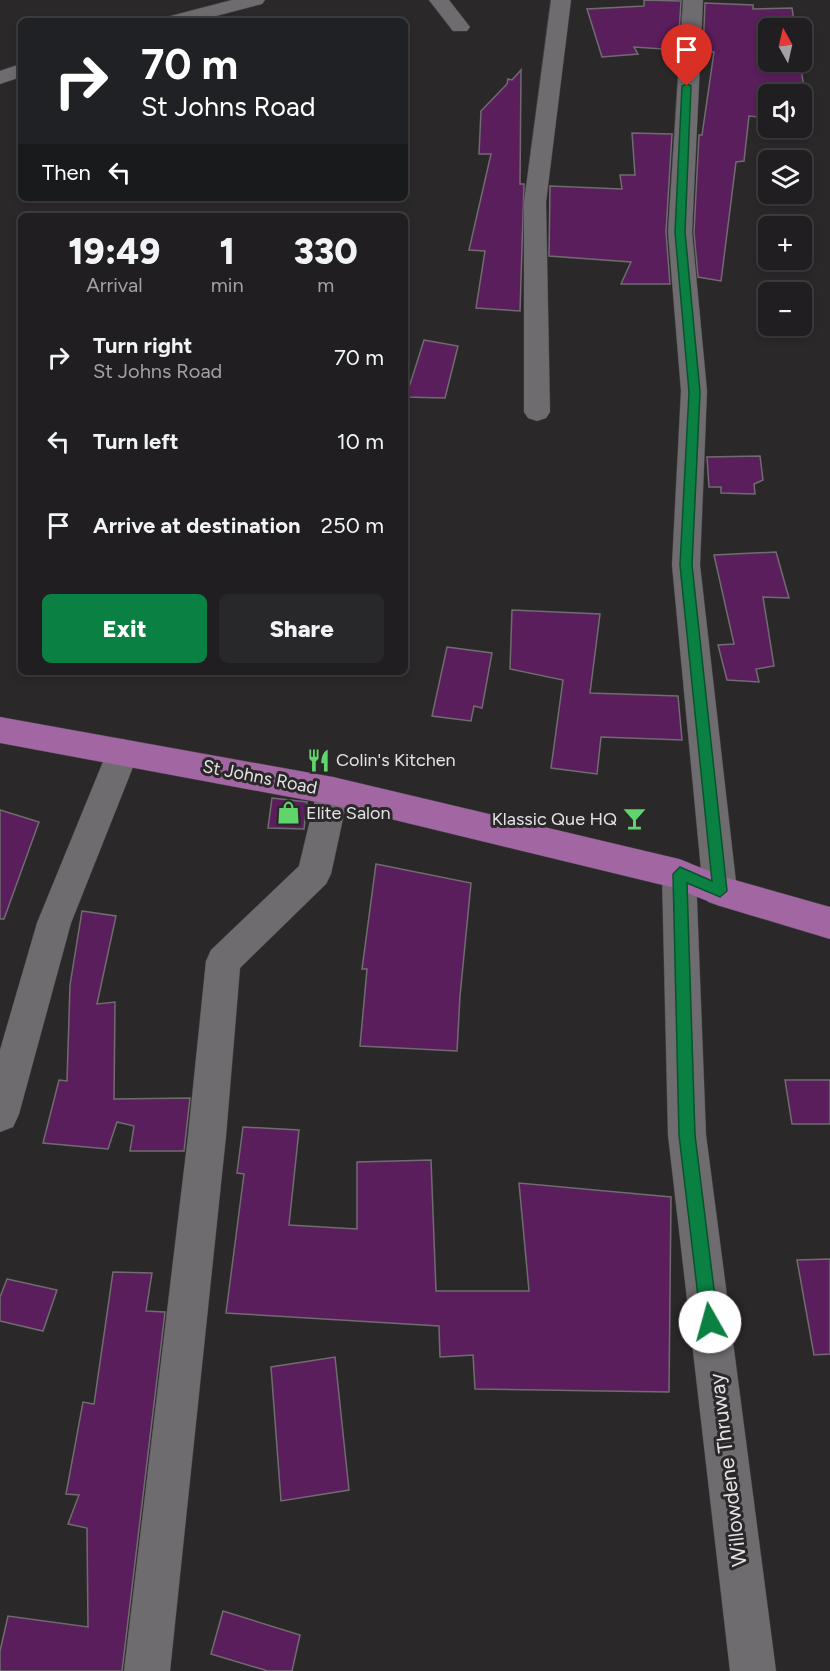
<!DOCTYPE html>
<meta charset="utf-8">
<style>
:root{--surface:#201e20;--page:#282729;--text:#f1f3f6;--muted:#a2a2a5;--line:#3d3c3e;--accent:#0b8043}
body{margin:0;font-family:Figtree,sans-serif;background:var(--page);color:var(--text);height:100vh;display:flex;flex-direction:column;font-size:22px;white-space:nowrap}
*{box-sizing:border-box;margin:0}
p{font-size:20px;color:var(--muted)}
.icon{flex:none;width:33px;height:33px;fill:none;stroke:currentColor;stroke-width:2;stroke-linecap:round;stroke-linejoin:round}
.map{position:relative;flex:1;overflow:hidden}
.sheet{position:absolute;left:18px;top:213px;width:390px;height:462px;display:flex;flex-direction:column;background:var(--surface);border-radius:9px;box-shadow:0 3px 9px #0003,0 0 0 2px var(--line)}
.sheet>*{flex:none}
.banner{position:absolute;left:18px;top:18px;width:390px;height:183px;border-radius:9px;box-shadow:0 3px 9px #0003,0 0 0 2px var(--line);background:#202124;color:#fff;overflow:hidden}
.needle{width:39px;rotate:352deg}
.controls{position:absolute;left:758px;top:18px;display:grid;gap:12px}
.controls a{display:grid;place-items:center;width:54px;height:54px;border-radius:9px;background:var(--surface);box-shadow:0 3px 9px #0003,0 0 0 2px var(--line);font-size:30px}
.pin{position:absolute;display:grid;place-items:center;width:51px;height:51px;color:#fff;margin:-62px -26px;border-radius:50% 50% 50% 0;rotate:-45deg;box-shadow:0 0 6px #0007}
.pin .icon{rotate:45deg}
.me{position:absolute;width:66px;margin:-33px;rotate:353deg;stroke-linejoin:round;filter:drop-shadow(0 0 4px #0008)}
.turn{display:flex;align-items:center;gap:21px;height:126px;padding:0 24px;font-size:27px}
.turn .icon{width:78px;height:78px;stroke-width:2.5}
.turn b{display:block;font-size:42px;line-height:51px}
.then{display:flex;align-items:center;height:57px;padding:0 24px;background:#0003;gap:12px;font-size:22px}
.eta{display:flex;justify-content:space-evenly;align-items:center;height:102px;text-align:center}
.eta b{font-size:36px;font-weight:800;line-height:42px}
.cta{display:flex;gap:12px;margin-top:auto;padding:12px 24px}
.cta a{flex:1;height:69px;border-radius:9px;background:var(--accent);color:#fff;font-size:24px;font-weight:800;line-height:69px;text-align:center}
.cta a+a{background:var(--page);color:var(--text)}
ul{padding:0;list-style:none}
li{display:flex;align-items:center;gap:18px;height:84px;padding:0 24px}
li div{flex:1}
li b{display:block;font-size:22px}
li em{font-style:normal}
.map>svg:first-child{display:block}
</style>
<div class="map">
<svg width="830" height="1671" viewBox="0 0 830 1671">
<rect width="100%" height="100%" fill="#2b282a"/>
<path fill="#5b1e5c" stroke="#6f6c6f" stroke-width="1.5" d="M644,0l37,1 -3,49 -44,-3 4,7 -36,3 -15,-48 57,-3z
M705,3l48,2v4l39,-1 3,20h-27v34h32l9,59 -8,-1v-26h-33v24l-19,-2 -5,45 -8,1 -15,119 -23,-4 -4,-45 5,-97h3l12,-83h-11z
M521,70l-1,114h4l-4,127 -44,-3 9,-57 -16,-1 22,-96h-12l2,-43 26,-27 1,-5 4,1z
M632,133l40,1 -6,98 4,52h-49l10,-22 -82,-6 1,-70 72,3 -2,-14h15z
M424,340l34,6 -13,52 -39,-1z
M760,456l3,24 -9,4 1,10 -34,-1v-6h-12l-2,-30z
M776,552l13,46 -26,-1 11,69 -18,3 3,13 -32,-2 -9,-35 16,-1 -20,-89z
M512,610l88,4 -10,79 88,3 4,44 -81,-3 -4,37 -46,-6 12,-88 -53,-11z
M447,647l45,6 -10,55 -8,-2 -3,15 -39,-5z
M272,798l35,4 -3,27 -36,-1z
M0,810l39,12 -35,97h-4z
M376,864l95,19 -11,113 -3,55 -97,-5 7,-77h-5z
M82,911l34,5 -19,88 18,-2 -1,97 76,-1 -6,53h-54l4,-25 -17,-4 -9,27 -65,-6 16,-63 8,1 3,-96z
M785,1080h45v44h-38z
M243,1127l56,3 -10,95 68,4v-67l74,-2 5,131h93l-10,-108 152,14 -2,195 -194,-3 -2,-34 -33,2 -1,-31 -213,-13 18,-139 -7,-1z
M830,1259v95l-16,1 -17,-95z
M113,1272l39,1 -6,38 19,1 -43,359h-122v-20l8,-35 80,11 -1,-99 -19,-4 11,-29 -13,-1 17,-92 11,2z
M7,1279l50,11 -14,41 -43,-10v-24z
M335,1357l14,133 -68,11 -10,-134z
M223,1611l77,24 -8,36h-24l-57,-17z"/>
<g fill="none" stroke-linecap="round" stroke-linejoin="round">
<defs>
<path id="minor" d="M232,0h33l-3,4 -65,17h-33l3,-4z
M429,0h20l21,27 -3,4h-14z
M551,0h20l-25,202 4,210 -4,6 -9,3 -9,-3 -4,-6v-210z
M683,0h20l-11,232 15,159 -7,174 37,326 -5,11 -12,4 -12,-4 -5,-11 -31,-326 9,-174 -13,-159z
M21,64v13l-21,7v-13z
M123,739l11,4 5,9 -68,171 -52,191 -6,13 -13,5v-82l37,-127 70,-171 5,-9z
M333,777l11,4 5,10 -18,83 -5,10 -86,84 -14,168 -56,535h-46l64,-535 18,-175 5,-11 88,-84 18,-75 5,-10z
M679,859l12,5 5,10 10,261 70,536h-46l-62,-536 -6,-261 5,-10z"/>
<path id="major" d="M0,717l333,60 346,82 45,18 106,30v32l-110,-33 -45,-18 -342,-83 -333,-62z"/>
</defs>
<use href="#minor" stroke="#454345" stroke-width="1"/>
<use href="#major" stroke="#454345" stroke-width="1"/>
<use href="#minor" fill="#6f6c6f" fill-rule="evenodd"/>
<use href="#major" fill="#a266a2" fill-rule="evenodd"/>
</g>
<path fill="#0b8043" stroke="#07532c" stroke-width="1.5" d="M687,84l4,2 -6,146 15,160 -8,173 35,326 -7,6 -33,-14 8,252 23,187 -2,6 -6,2 -6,-2 -3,-6 -22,-187 -6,-261 7,-7 32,14 -32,-316 9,-173 -14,-160 7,-146z"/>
<defs>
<symbol id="restaurant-bare" viewBox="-9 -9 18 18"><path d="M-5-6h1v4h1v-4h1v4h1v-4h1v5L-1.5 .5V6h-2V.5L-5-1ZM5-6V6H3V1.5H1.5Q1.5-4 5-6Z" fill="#60d56b" stroke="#2b282a" stroke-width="2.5" paint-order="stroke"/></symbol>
<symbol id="shop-bare" viewBox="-9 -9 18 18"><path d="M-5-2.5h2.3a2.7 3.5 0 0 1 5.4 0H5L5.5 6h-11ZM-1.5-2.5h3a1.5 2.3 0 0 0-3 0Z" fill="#60d56b" stroke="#2b282a" stroke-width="2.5" paint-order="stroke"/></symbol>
<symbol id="bar-bare" viewBox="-9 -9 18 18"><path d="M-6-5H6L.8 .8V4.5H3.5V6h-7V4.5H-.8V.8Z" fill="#60d56b" stroke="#2b282a" stroke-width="2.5" paint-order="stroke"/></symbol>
</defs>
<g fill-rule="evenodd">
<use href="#restaurant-bare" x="302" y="744" width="33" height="33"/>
<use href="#shop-bare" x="272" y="796" width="33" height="33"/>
<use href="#bar-bare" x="618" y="802" width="33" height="33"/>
</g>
<g text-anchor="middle" stroke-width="6" stroke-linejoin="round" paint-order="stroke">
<g font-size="18" fill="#e5e3e5" stroke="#2b282a" text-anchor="start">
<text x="336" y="766">Colin's Kitchen</text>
<text x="306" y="819">Elite Salon</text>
<text x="617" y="825" text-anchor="end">Klassic Que HQ</text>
</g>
<g font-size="18" fill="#e5e3e5" stroke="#2b282a">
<text transform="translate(260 777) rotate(11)" y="6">St Johns Road</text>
</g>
<g font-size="21" fill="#e5e3e5" stroke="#2b282a">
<text transform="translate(728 1470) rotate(-97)" y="7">Willowdene Thruway</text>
</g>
</g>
</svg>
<div class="controls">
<a><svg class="needle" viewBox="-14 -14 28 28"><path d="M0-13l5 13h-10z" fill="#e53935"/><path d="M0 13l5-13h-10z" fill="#a2a2a5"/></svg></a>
<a><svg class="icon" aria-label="sound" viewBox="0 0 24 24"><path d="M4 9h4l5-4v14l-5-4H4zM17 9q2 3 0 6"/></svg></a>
<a><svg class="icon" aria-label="layers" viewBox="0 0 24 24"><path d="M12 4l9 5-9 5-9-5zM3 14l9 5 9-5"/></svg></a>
<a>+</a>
<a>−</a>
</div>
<div class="pin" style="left:687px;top:86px;background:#d93025"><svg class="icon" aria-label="arrive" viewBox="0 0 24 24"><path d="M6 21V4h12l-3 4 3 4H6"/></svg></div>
<svg class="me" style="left:710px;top:1322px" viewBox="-20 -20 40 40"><circle r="19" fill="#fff"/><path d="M0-13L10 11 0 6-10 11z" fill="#0b8043"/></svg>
<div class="banner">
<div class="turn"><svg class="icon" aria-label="right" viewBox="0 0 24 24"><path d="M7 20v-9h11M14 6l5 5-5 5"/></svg><div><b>70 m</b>St Johns Road</div></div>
<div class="then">Then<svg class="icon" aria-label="left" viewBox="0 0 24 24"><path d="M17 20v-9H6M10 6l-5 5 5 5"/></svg></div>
</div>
<section class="sheet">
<div class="eta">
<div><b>19:49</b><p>Arrival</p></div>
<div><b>1</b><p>min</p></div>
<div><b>330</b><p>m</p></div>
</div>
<ul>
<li><svg class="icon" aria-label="right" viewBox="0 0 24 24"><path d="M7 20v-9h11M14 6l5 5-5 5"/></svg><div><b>Turn right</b><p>St Johns Road</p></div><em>70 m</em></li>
<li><svg class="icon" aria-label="left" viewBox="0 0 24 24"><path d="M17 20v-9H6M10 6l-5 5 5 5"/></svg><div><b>Turn left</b></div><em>10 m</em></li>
<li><svg class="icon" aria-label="arrive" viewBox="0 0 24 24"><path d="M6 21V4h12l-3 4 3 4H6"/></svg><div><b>Arrive at destination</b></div><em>250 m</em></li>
</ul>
<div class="cta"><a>Exit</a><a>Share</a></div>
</section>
</div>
